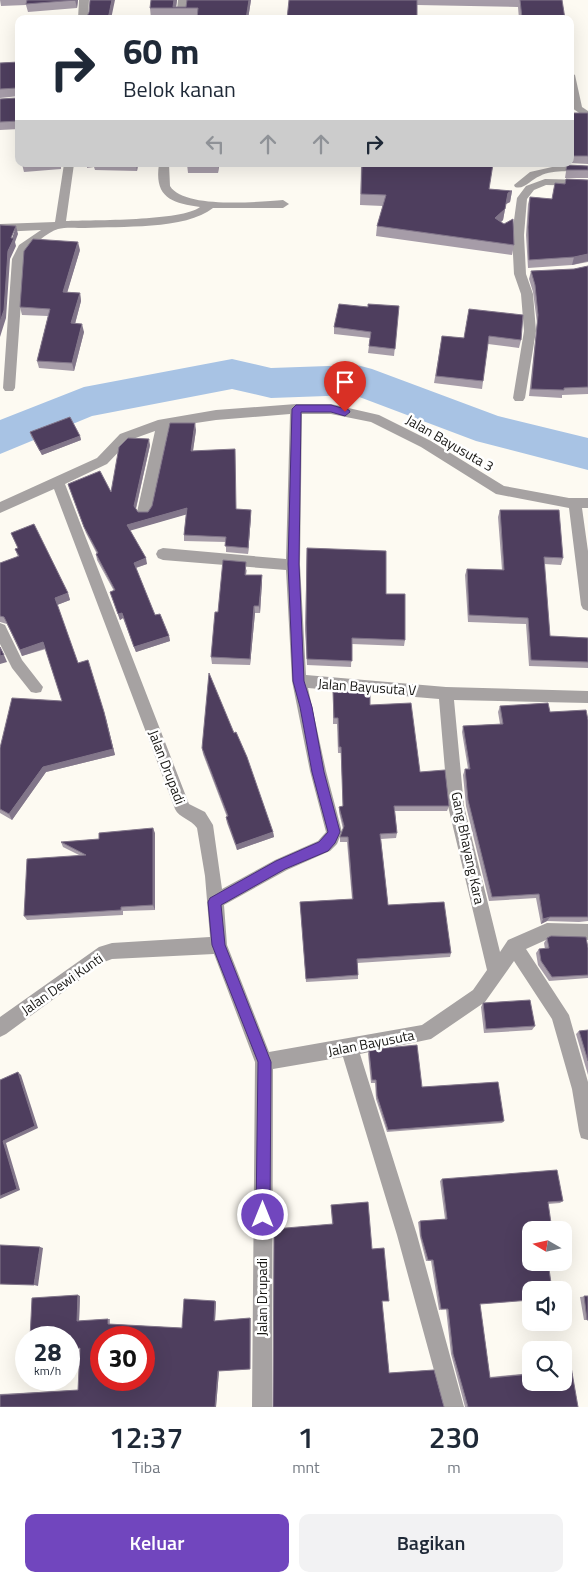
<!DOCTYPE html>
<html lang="id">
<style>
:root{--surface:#fff;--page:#f2f2f3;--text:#1f2937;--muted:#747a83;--accent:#7146be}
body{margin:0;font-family:"Titillium Web",sans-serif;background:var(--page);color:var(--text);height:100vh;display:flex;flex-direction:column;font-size:19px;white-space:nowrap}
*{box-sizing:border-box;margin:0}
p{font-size:16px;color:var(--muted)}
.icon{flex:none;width:28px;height:28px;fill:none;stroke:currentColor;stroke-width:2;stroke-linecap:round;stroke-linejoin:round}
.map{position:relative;height:1407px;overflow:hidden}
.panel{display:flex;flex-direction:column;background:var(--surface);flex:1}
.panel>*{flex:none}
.guide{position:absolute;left:15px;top:15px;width:559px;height:152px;border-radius:10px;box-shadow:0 5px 20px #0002;background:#fff;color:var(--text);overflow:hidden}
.needle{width:32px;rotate:279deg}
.fabs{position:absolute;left:522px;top:1221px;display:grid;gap:10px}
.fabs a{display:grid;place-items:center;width:50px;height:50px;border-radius:10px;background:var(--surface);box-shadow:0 5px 20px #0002;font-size:25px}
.speed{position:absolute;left:15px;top:1326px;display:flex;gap:10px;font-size:25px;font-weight:700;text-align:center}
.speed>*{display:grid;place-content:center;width:65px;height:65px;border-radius:50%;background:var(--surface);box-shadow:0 5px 20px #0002;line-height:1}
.speed small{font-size:12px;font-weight:400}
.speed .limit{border:8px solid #d22;background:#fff;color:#111}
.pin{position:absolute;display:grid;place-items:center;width:42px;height:42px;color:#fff;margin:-51px -21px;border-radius:50% 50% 50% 0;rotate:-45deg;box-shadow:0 0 5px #0007}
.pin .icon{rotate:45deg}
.me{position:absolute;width:55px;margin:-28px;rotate:0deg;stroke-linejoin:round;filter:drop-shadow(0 0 4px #0008)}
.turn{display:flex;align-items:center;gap:18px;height:105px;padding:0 25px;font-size:22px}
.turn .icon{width:65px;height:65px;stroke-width:2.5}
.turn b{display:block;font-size:35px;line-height:42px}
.lanes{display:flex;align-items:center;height:48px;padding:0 25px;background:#0003;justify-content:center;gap:25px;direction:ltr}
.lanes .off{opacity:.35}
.eta{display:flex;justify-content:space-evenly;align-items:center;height:85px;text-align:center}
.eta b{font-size:30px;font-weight:600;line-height:35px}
.action{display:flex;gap:10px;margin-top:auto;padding:10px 25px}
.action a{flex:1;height:58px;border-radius:10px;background:var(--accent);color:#fff;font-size:20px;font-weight:600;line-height:58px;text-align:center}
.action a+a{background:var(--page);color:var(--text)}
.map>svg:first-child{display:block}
</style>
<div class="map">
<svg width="588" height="1407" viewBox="0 0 588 1407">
<rect width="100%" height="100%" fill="#fdfaf2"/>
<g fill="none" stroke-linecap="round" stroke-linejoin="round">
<path fill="#a8c3e4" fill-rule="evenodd" d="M232,359l39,9 86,-3 15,4 126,47 90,22v32l-112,-29 -122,-46 -83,3 -39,-9 -140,27 -92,38v-34l84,-33z"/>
<path fill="#a6a2a2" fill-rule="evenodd" d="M79,0h10l-1,19h-10z
M178,0h10l-2,19h-10z
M570,72l5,3 7,32 6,4v8l-16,-11z
M64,164h10l-8,57c26,-1 117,0 134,-14 -29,-4 -46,-10 -41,-43h10l1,22c14,23 88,16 113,14l6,4 -6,4h-70c-27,22 -94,18 -128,20 -8,0 -20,-1 -27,1 -11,3 -30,20 -34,30l-9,129 -2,3h-8l-2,-3 9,-129 7,-14 22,-15 -41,2v-8l55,-2z
M561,165l27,1v6c-16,0 -34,-3 -48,4 -9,3 -15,14 -25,11l-1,-2 16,-13z
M545,179l43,1v6l-42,-1 -12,5 -7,9 -3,36 2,39 7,20 3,37 -11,67 -2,3h-8l-2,-3 11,-67 -3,-37 -7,-20 -2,-39 5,-37 9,-12z
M296,404h35l48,11 52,26 73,45 65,12h19v10h-6l6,43v60l-5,-2 -2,-4 -12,-97 -73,-14 -75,-47 -50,-25 -40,-8h-29l-2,151 6,110 140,12 142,4v12l-134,-3 10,106 36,146 8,-12 39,-17 41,1v16l-40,-1 -22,10 43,66 19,67v58l-7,-2 -2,-7 -7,-42 -20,-70 -38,-58 -29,41 -54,37 -71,15 57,181 47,172h-20l-47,-172 -54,-178 -70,12 -1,338h-20l3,-345 -41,-108 -102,5 -8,3 -98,72 -6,3v-20l99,-70 13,-4 98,-6 -5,-61 -8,-48c-6,-9 -18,-10 -22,-19l-121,-320 -54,24v-11l97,-44 23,-24 38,-14 58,-10zM290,414l-4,145 -123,-11 -5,2 -2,4 2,4 5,2 123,10 6,111 18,90 16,61 -8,9 -43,19 -53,29 -9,-64 -8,-13 -16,-8 -124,-320 42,-20 23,-24 25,-9 -18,81 2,4 5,1 5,-1 2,-4 18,-85 47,-7zM308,688l131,11 9,107 39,164 -14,20 -51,35 -153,27 -42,-107 -3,-40 63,-35 43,-19 7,-7 5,-12 -16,-61z
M0,623l5,2 17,35 21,27 -2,5 -5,1 -5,-1 -19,-24 -12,-24z"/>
</g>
<path fill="#a69ca8" d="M0,0h78l-1,8 -49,4 -2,-7 -25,1z
M177,0l-1,7h10l1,-7h64l-3,19h-97l-1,-11z
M289,0h273l3,19h-46l-1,-12 -101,-2z
M19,62v34l-19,2v-35z
M19,96v33l-19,1v-31l17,-1z
M571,113h17v51l-18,-1v-44z
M22,164h39v5l-37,3z
M87,164h51l-1,7 -42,-1 -1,-3 -7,1z
M187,164h306l-4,25 23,2 -2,11 -4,2 -3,16 -2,2 13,23 -2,10 -136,-19 1,-10 6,-20 -23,-1 1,-39 -45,-1v2l-97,-3 -1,9h-30z
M567,165l21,1v12h-23z
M566,179l22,1v82l-16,3 -44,3 -2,-33 2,-31 2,-7 22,2 3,-16 9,1z
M80,250l-13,42 13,1 1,8 -6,23 9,8 -10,39 -35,-3 -2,-7 11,-45 -26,-1 -2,-8z
M588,266v128l-26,1v3l-33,-2 8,-73 -4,-31 -4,-13 2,-8 43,-2z
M399,306l-5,50 -26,-3 2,-15 -36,-4v-7l34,-20z
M469,309l52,31 -2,8 -31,-4 -6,45 -48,-6 8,-47 22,2z
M196,430l-3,21 43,58 15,1v6l-3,38 -22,-2v-10l-42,-1v-6l2,-21 -56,16 17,34 -11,4 19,47 14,21 1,5 -34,11 -13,-34 -3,2 -10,-28 4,-1 -17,-31 -1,-6h1l-11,-21 -18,-49 43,8 39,-47 -14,64 2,3h10z
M30,432l50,4 1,4 -39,15 -11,-19z
M500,510l63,48 -2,7 -17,-1 6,72 38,2v30l-59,-2 -3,-42 -58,-2 -3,-47 2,-6 35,1 -4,-53z
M11,533l57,60 2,7 -13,5 21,58 28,55 9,37 -69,17 -34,48 -12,-7v-65l62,-47 -16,-52 -24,7 -15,-32 -7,-2v-59l18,-6 -3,-8 3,-1z
M307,548l79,46 19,46 -1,6 -52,-2 -1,23 -44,-2 -2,-35z
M247,569l-1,6 16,7 -2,31h-5l-5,52 -38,-1 -1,-7 7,-45z
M333,692l37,13 50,67 29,34 -2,5h-52l2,22 -1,5 -15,1 7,66 63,48 -1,4 -93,6 1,12v4l-52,3 -6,-80 52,-3 -5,-57h-7v-5l3,-8 -4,-17v-5l4,-1 -2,-53h-3l-1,-29h-4z
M500,706l50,6 38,8v201l-9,1 -32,-1 -6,3 -5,-26 -47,3 -23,-95 -3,-31 2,-6h3l-6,-37 1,-6 37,-2 -2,-12z
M202,748l71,84 1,5 -37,13 -10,-27 -1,-6h1l-24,-63z
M155,833v77l-32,1v4l-96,5 -3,-4 55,-61 -16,-8 -2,-5 38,-3z
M547,938l41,10v30l-39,3 -11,-16 -2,-12 3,-4h6l-1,-6z
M483,1003l52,23 -3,4 -48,3 -3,-26z
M588,1030v45l-12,-41 3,-3z
M369,1051l53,36 82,34 -2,2 -115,9 -11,-33 -1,-16h-4l-3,-29z
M442,1179l121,22 -3,2 -12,1 -68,100 10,73 41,-4v9h33v-22l6,1 8,46h-113l-14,-53 -5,-45 -7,1 -8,-49h-5l-6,-24 -2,-15 2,-1 25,-2 -5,-38z
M331,1205l41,44 10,53 7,71 45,-3 -161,37 59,-183z
M80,1296l-1,25 29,-2h2v5l72,4 33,-27 1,1 -1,19 36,-3 -1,51 -31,2 -3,36h-216v-13l78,-4 2,-42 -11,1z
M588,1296l-1,24h-3l-4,-23z"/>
<path fill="#82768a" d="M76,0h2l-1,8 -2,-8z
M112,0h3l-4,19h-3z
M174,0h3l-1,8h-3z
M249,0h2l-3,19h-2z
M136,164h2l-1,7z
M218,164h1l-1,9z
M512,191l-2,11 -4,2 2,-11z
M505,209l-2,11 -10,9 2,-11z
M16,226l2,8 -3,8 1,4 -6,13 -4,59 -6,19v-15l8,-71z
M78,242l2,8 -15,50 -2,-8z
M588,254v7l-16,4 2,-8z
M80,293l1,8 -8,30 -2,-8z
M82,324l2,8 -10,39 -2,-8z
M195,423l1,7 -4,27 -1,-6z
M80,436l1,4 -39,15 -2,-4z
M149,439l1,6 -15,67 -1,-6z
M187,508l1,6 -59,17 -2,-6z
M251,510v6l-3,38v-6z
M146,558l1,6 -12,4 -1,-5z
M262,575v7l-2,31 -1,-7z
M68,593l2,7 -13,5 -2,-7z
M254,606l1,7 -5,52v-6z
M122,613l1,5 -3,2 -2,-6z
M169,636l1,5 -34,11 -2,-5z
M43,642l3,6 -24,8 -2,-6z
M4,655l3,7 -7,2v-8z
M104,712l11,43 -69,17 -34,48 -3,-6 34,-47z
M153,828l2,5v77l-2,-5z
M273,832l1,5 -37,13 -1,-5z
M550,917l-3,4 -6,3 2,-5z
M18,1072l3,3 17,53 -32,15 14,47 -20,9 3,-58z
M40,1247l3,1 -5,38 -4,-1z
M78,1295l2,1 -1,26 -2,-1z
M215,1301l1,1 -1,19h-1z
M218,1371h1l-3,36h-1z"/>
<path fill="#4e3e5e" stroke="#82768a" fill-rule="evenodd" d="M27,0h49l-50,4z
M90,0h22l-4,19h-22l3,-7z
M151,0h23l-1,7h13l1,-7h62l-3,19h-49l1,-11h-48z
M289,0h128v19h-130z
M520,0h42l3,19 -43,-1z
M19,62v33l-2,-7 -17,1v-26z
M19,96v25l-19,1v-23l17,-1z
M571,113h17v43h-18v-28z
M362,164h131l-4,25 23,2 -4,2 -3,16 -10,9 9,6 9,-5 1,26 -137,-19 9,-31 -25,-1z
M567,165l21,1v4h-22z
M566,179l22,1v74l-14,3 -45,3 -1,-33 2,-30 22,2 3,-16 10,1z
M0,225l16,1 -5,12h3l-6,13 -4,59 -4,12z
M33,239l45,3 -15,50 17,1 -9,30 11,1 -10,39 -35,-2 13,-52 -30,-2 4,-56z
M588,266v121l-24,1v2l-33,-1 7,-74 -3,-30 -4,-14 43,-2z
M339,304l29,3v-3l31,2 -4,43 -26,-3 2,-14 -37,-5z
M469,309l54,6 -2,25 -32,-4 -6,45 -47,-5 6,-40 22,2z
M70,417l10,19 -40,15 -10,-19z
M170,423h25l-4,28 44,-2 1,60 15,1 -3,38 -23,-2 1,-9 -42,-2 3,-27 -60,17 19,33 -12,5 21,52 5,-1 9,22 -35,11 -12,-34 -4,1 -8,-22 5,-2 -19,-36 2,-1 -14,-26 -16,-43 32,-13 11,21 8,-45 9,-9 21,1 -15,67 4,6h10l4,-6z
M500,510h59l4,48 -19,-1 6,79 38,2v24l-57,-2 -3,-42 -59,-3 -2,-46 37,1z
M34,524l34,69 -13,5 23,65 10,-3 16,52 9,37 -70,18 -34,47 -9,-5v-61l12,-50 50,3 -19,-59 -23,8 -16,-33 -4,-1v-53l19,-7 -4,-7 3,-1 -7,-15z
M307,548l79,3v43h19v46l-53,-2v23l-45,-2 -1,-36z
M223,560l23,2 -1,13h17l-3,31h-5l-4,53 -39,-2 4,-45h3z
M0,647l4,8 -4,1z
M209,673l25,60 2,-1 11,25 26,75 -37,13 -10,-28 2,-1 -26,-68z
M370,691v14l41,-2 9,69 25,-2 4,36h-55l3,27 -17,1 8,71 56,-3 7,51 -94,6 1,16 -52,4 -6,-77 53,-3 -5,-62h-8l4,-11 -5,-19 4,-1 -2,-59h-2l-1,-29h-4l-1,-26z
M548,703l2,9 36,-2 2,10v197h-38l-7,2 -4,-25 -47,3 -24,-97 -3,-31h5l-7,-43 40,-2 -3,-18z
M153,828v77l-32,2v3l-97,6 3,-57 59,-4 -25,-13 38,-3v-6z
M551,936l35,1 2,11v27l-36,2 -11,-16 -2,-12 10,-1 -2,-10z
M530,1000l5,26 -49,3 -3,-26z
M588,1030v31l-9,-30z
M417,1045l5,42 76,-5 6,39 -116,9 -11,-34 -1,-16h-4l-3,-29 17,-3z
M18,1072l17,54 -32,15 14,48 -17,7v-116z
M557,1170l6,31 -15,1 4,28h-21v32h17l4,28h-21v10l-51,4 10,74 41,-4v8h33v-21h6l8,46h-110l-15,-53 -5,-45h-7l-8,-49h-5l-7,-24 -1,-15 27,-2 -5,-40z
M368,1202l4,47 12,-1 5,53h-7l7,72 45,-3 10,37h-171l1,-178 59,-5 -2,-19z
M0,1245l40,2 -6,38 -34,-1z
M78,1295l-1,26 31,-2v5l74,4 2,-29 31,2 -1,20 36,-3v51l-32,2 -3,36h-215v-12l78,-5 2,-42 -11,1v-11h-39l2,-40zM101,1338h43v42h-43z
M584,1296h4v24h-1z"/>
<path fill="#7146be" stroke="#492e7c" d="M296,405h35l18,5 1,2 -5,4 -14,-4h-30l-2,152 5,117 8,26 12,65 16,60 -5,11 -7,8 -43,18 -64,36 4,40 46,117 -1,153 -2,5 -5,3 -5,-3 -2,-5 2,-153 -46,-117 -4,-43 2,-4 66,-37 43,-19 9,-10 -16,-60 -12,-65 -7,-26 -5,-117 4,-155z"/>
<g text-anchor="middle" stroke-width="5" stroke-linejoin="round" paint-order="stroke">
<g font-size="14" fill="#181714" stroke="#fff">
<text transform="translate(450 443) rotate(30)" y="5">Jalan Bayusuta 3</text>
<text transform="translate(367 687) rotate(4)" y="5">Jalan Bayusuta V</text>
<text transform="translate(167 767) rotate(69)" y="5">Jalan Drupadi</text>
<text transform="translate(468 848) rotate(78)" y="5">Gang Bhayang Kara</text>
<text transform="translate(62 984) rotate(-35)" y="5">Jalan Dewi Kunti</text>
<text transform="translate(371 1043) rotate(-11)" y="5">Jalan Bayusuta</text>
<text transform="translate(262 1297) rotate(-90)" y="5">Jalan Drupadi</text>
</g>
</g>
</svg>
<div class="fabs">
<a><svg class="needle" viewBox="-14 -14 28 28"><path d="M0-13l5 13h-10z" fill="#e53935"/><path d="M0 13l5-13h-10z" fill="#747a83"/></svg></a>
<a><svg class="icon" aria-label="sound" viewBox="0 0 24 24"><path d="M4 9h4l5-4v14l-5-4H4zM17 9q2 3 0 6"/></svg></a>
<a><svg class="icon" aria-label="search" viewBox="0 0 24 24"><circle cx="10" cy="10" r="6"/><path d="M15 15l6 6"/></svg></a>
</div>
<div class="speed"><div>28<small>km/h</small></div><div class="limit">30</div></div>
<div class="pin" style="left:345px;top:412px;background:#d93025"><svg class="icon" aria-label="arrive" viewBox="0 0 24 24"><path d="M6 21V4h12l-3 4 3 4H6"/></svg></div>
<svg class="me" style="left:263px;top:1215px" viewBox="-20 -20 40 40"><circle r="17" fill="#7146be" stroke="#fff" stroke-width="3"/><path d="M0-11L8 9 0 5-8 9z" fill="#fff"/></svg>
<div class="guide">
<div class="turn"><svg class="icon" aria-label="right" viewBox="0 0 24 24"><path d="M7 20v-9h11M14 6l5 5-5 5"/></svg><div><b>60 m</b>Belok kanan</div></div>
<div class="lanes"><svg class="icon off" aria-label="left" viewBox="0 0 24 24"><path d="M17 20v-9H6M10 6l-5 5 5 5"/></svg><svg class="icon off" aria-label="ahead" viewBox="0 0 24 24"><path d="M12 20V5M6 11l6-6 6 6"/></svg><svg class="icon off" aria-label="ahead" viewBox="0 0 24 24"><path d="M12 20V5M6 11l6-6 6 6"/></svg><svg class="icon" aria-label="right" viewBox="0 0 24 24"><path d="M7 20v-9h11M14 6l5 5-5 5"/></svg></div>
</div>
</div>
<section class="panel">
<div class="eta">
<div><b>12:37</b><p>Tiba</p></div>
<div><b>1</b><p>mnt</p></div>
<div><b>230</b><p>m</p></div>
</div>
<div class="action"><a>Keluar</a><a>Bagikan</a></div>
</section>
